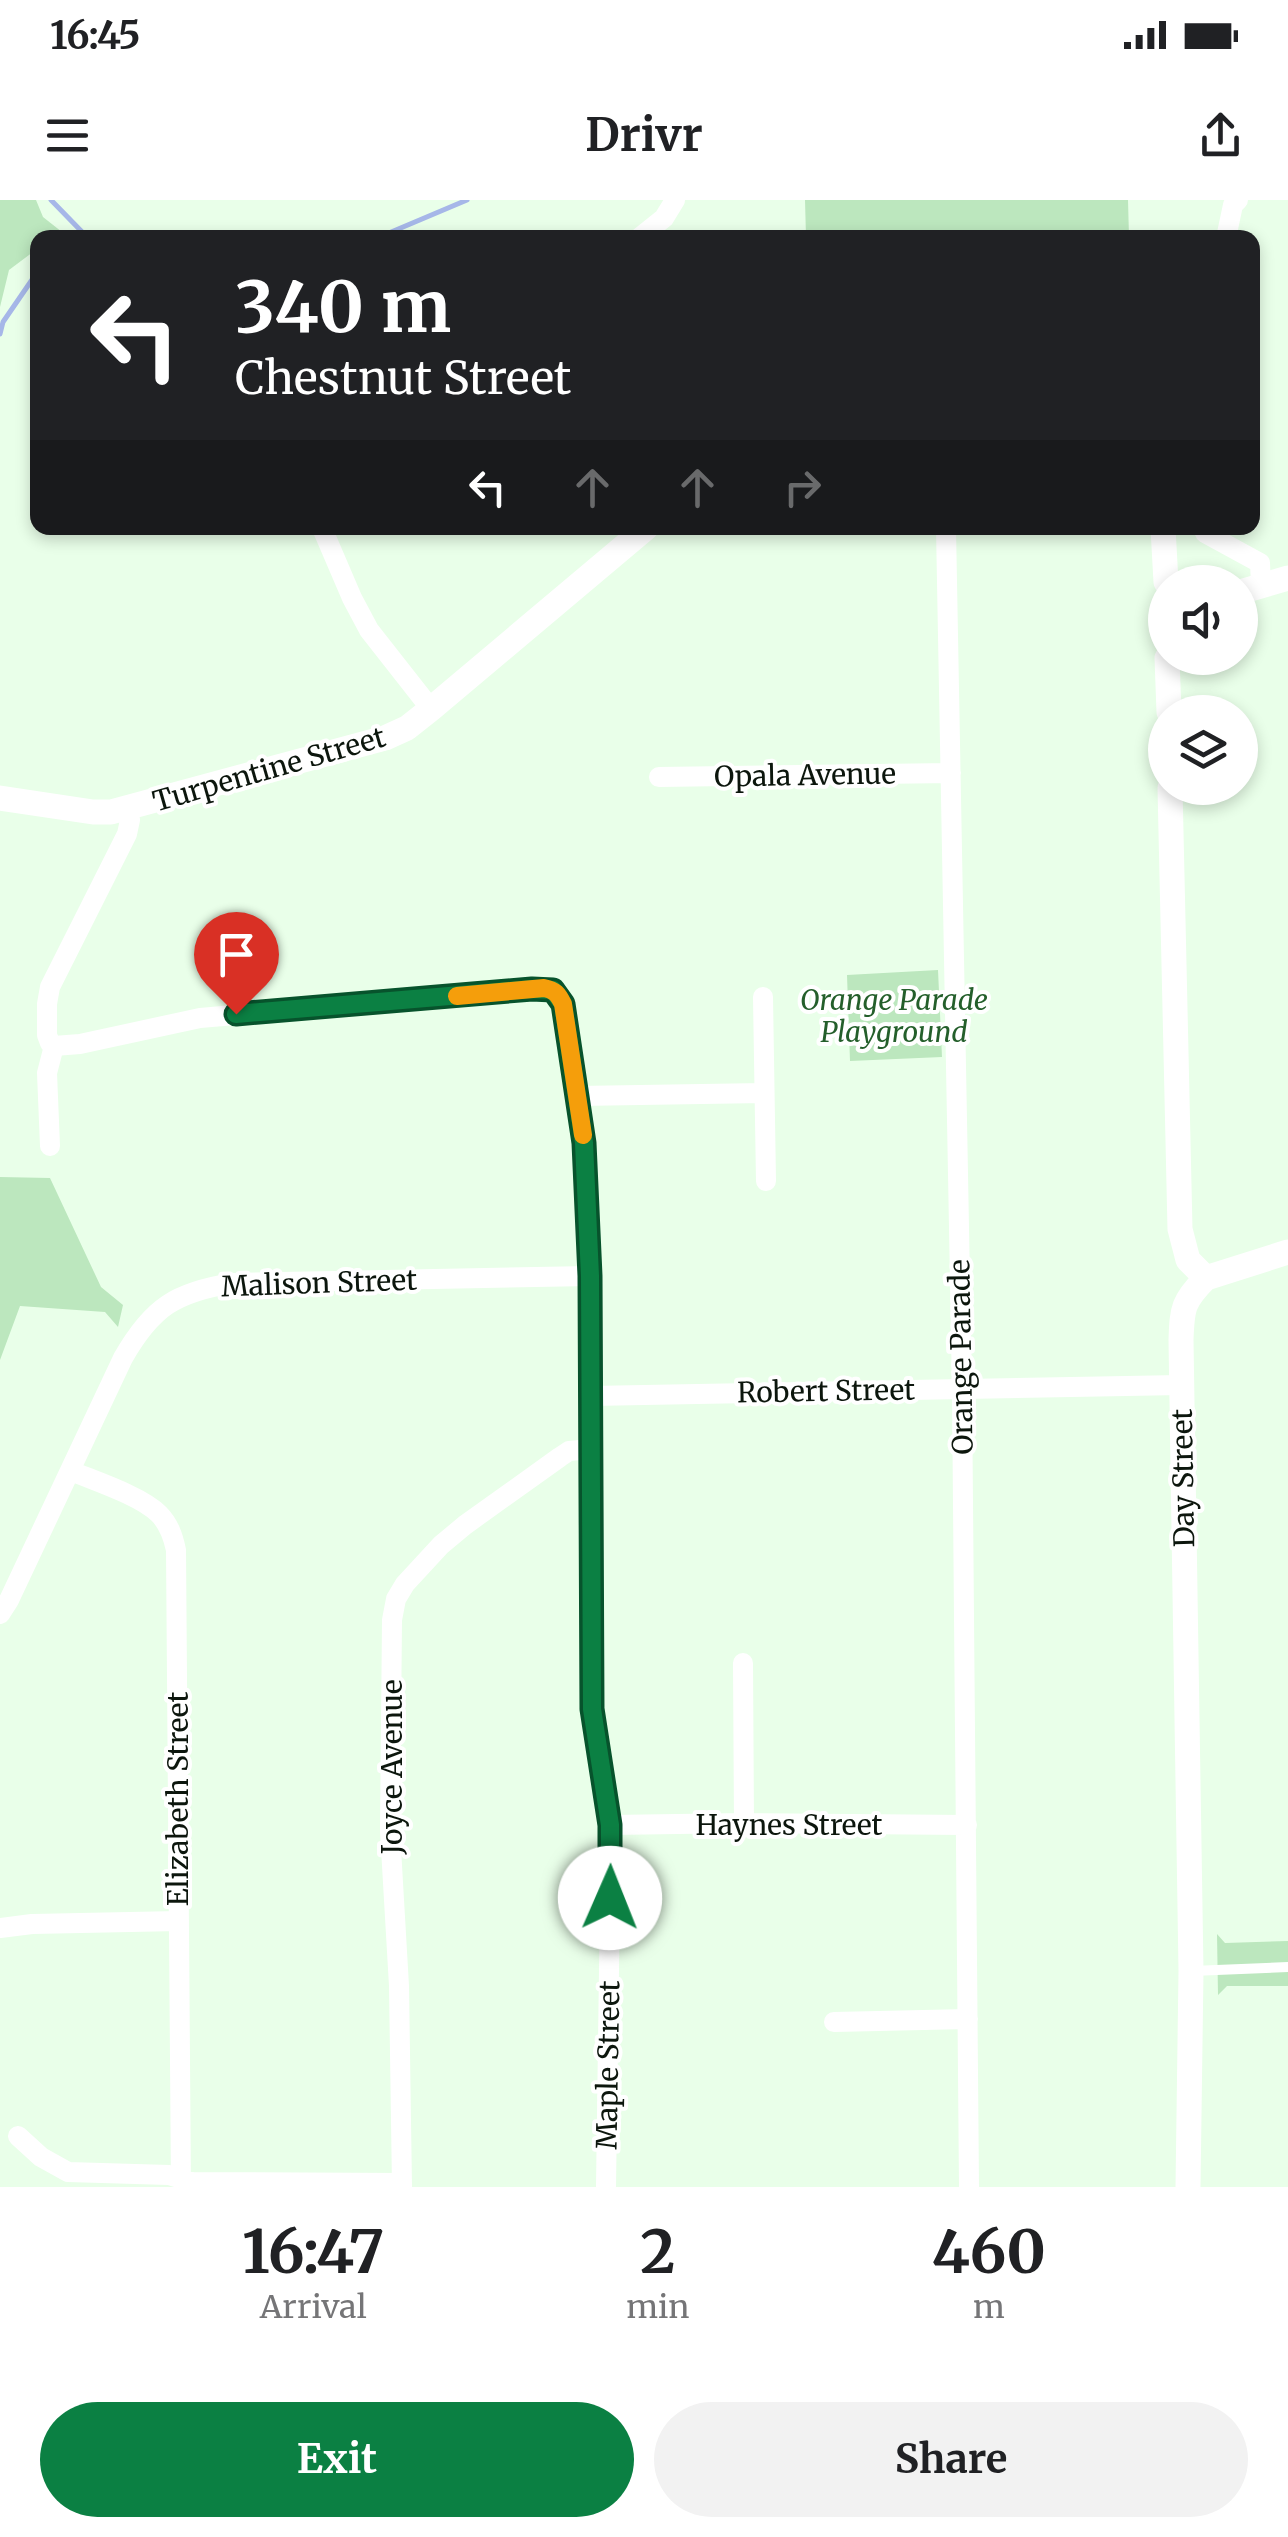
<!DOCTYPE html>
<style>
:root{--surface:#fff;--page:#f2f2f2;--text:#202124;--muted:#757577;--accent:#0b8043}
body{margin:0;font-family:Merriweather,serif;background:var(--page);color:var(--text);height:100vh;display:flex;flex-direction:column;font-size:38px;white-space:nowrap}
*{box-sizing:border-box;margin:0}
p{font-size:32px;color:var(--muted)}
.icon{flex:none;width:55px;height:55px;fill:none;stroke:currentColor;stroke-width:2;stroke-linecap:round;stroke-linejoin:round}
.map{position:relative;height:1987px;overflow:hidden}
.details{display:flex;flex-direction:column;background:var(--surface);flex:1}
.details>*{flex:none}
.hud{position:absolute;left:30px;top:30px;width:1230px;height:305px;border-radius:20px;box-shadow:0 5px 15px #0003;background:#202124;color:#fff;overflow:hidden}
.buttons{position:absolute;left:1148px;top:365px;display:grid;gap:20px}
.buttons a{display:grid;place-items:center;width:110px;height:110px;border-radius:50%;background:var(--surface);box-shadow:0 5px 15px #0003;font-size:50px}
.pin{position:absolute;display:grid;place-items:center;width:85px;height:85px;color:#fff;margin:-102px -42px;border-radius:50% 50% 50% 0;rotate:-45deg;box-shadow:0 0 10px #0007}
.pin .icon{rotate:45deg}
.me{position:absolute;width:110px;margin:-55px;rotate:1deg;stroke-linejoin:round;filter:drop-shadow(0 0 8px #0008)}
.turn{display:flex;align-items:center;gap:35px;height:210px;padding:0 40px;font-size:45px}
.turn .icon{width:130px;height:130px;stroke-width:2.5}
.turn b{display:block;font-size:70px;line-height:85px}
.lanes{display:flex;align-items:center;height:95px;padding:0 40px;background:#0003;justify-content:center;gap:50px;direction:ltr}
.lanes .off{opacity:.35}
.eta{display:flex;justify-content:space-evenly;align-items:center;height:170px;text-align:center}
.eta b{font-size:60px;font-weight:700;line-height:70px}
.cta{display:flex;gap:20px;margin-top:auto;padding:20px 40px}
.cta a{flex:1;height:115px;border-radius:60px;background:var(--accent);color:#fff;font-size:40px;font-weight:700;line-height:115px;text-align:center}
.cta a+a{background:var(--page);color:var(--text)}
.status{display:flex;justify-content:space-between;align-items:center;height:70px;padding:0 50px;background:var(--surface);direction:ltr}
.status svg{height:28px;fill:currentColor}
header{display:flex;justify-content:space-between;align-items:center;height:130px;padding:0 40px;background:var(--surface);font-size:45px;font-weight:700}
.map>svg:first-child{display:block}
</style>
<div class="status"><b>16:45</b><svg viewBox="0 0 49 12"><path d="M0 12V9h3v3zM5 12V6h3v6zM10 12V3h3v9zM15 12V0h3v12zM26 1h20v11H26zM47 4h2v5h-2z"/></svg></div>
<header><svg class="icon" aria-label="menu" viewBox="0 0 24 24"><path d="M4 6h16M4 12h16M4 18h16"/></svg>Drivr<svg class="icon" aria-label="share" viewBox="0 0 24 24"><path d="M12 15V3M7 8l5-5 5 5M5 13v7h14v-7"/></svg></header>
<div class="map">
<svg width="1288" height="1987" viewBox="0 0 1288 1987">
<rect width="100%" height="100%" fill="#e9ffe9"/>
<path fill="#bce7be" d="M0,0h36l7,17 19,15 -8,5 -16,1 -1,11 -28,21 -9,37z
M805,0h323l1,37h-323z
M938,770l4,87 -92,4 -3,-86z
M0,977l50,1 51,109 22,18 -5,22 -13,-15 -85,-6 -20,54z
M1217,1734l8,9 63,-2v45h-61l-9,9z"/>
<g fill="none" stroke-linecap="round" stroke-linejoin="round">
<path stroke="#a6b7e8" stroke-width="5" d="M51,0l37,38
M377,38l90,-38
M0,134l3,-12 35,-51"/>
<path stroke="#fff" stroke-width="10" d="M1192,1771l96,-4"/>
<path stroke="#fff" stroke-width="20" d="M639,38l25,-20 11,-18
M1226,38l7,-33 5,-5
M322,328l30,70 17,32 62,79
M946,328l16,861 7,798
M1205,333l55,30 1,23
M659,577l292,-4
M763,797l3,184
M54,846l26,-2 120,-26 332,-29 21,1 10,14 21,139 6,133 2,433 19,116 -5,362
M578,896l186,-3
M50,946l-3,-73 7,-27 -4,-3 -3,-8v-31l3,-17 77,-153 3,-14 -3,-11
M591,1196l590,-11
M71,1271c24,10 70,25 88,43 10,10 14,22 17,36l5,637
M0,1414l9,-14 114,-242c29,-51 53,-66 110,-75l357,-7
M743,1463l1,160
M611,1625l133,-2 223,2
M0,1728l32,-4 147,-3
M834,1822l134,-3
M18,1936l23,21 27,15 101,3 23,7 210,1
M402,1987l-3,-201 -9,-155 2,-211 4,-21 9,-15 36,-39 24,-20 95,-68 9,-6 22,-2"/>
<path stroke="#fff" stroke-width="25" d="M1163,328l3,54
M1240,392l48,-14
M1167,458l2,54
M1170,588l10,441 8,31 18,18c-23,23 -24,30 -25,62l10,631 -3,216
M0,598l93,14h18l274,-74 22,-10 24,-19 215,-181
M1206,1078l82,-26"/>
</g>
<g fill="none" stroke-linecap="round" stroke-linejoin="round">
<defs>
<path id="route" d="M236,814l296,-25 21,1 10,14 21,139 6,133 2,433 18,116v73"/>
</defs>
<use href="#route" stroke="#07532c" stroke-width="25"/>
<use href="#route" stroke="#0b8043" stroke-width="18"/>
<path stroke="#f59e0b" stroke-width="18" d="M457,796l87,-8c11,2 14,6 19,16l20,131"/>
</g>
<g text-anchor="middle" stroke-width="8" stroke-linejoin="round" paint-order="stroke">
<g font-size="28" fill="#0c160d" stroke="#fff">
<text transform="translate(269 569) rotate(-16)" y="10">Turpentine Street</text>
<text transform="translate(805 575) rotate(-1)" y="10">Opala Avenue</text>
<text transform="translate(319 1083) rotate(-2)" y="10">Malison Street</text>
<text transform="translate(961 1157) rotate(-91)" y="10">Orange Parade</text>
<text transform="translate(826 1191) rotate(-1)" y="10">Robert Street</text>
<text transform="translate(1183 1278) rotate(-91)" y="10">Day Street</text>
<text transform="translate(392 1567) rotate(-90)" y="10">Joyce Avenue</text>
<text transform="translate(178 1599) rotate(-90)" y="10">Elizabeth Street</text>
<text x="789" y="1635">Haynes Street</text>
<text transform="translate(608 1865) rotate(-89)" y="10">Maple Street</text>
</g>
<g font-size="28" font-style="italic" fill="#245f2b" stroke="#fff">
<text x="894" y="810">Orange Parade<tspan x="894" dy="32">Playground</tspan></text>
</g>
</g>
</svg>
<div class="buttons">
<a><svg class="icon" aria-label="sound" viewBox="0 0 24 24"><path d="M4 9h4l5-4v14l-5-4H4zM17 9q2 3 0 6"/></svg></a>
<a><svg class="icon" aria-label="layers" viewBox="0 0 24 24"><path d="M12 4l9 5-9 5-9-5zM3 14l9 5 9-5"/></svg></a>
</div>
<div class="pin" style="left:236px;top:814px;background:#d93025"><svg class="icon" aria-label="arrive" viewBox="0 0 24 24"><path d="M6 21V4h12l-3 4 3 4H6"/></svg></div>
<svg class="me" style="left:610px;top:1698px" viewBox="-20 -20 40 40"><circle r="19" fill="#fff"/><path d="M0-13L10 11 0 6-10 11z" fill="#0b8043"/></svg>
<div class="hud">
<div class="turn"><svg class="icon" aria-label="left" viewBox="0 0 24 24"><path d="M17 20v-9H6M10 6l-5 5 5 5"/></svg><div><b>340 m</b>Chestnut Street</div></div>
<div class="lanes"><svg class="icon" aria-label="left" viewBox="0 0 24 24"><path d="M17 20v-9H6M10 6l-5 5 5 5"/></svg><svg class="icon off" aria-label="ahead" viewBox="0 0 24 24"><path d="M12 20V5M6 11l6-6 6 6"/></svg><svg class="icon off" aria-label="ahead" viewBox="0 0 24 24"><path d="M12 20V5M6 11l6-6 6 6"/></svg><svg class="icon off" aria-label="right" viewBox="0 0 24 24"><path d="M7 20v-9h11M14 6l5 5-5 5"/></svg></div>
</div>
</div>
<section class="details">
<div class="eta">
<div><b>16:47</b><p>Arrival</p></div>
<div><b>2</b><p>min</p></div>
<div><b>460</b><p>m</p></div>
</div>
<div class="cta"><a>Exit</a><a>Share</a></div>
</section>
